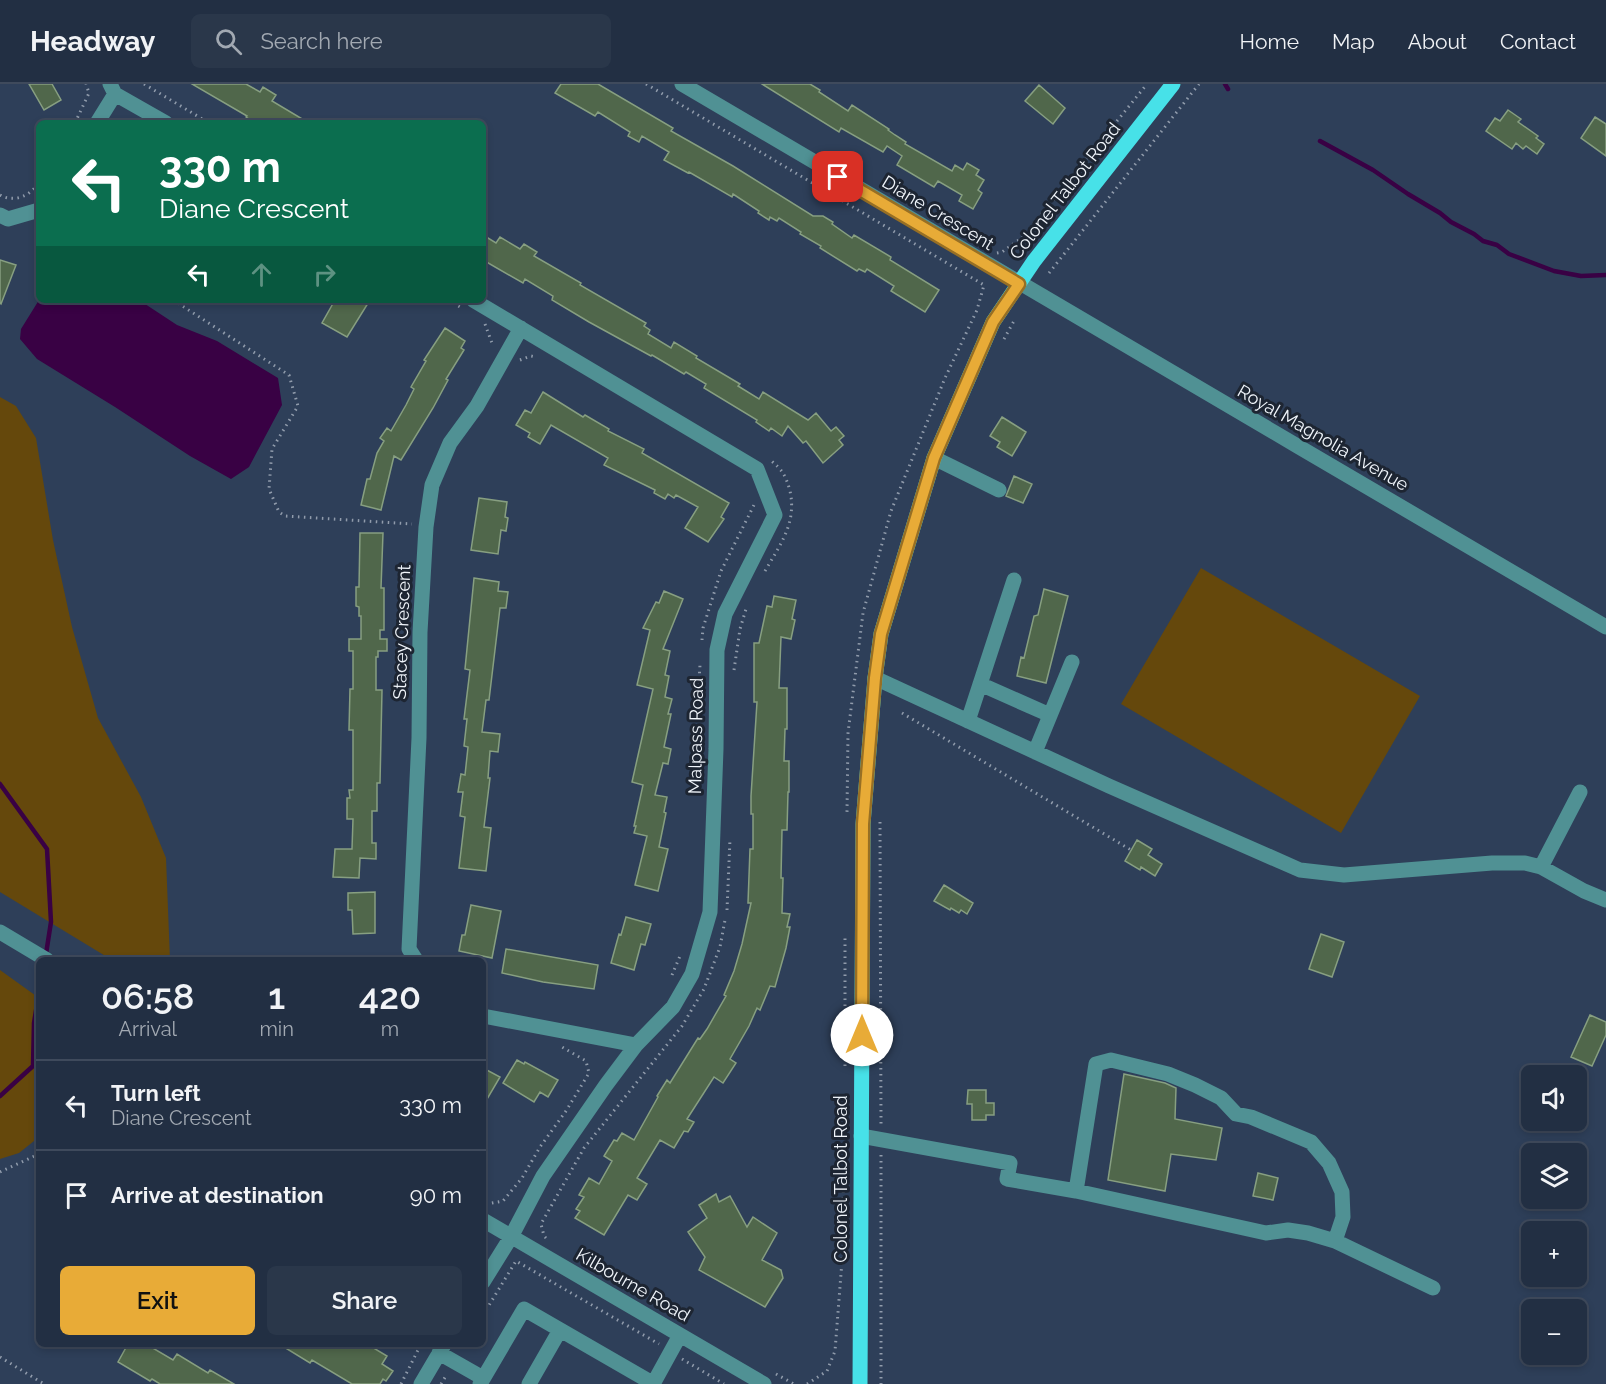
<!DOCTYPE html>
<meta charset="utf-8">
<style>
:root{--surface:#222f43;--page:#2a374a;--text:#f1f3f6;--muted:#a2a9b2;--line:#3f4a5c;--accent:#e8ab37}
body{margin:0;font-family:Raleway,sans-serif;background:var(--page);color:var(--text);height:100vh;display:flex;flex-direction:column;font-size:22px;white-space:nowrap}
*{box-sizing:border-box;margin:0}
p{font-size:20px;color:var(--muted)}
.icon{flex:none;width:33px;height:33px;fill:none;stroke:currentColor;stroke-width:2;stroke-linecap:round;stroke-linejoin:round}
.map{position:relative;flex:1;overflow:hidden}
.sheet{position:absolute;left:36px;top:873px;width:450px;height:390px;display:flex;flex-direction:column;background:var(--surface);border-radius:9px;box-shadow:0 3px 9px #0003,0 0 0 2px var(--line)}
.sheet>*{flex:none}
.guide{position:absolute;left:36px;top:36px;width:450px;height:183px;border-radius:9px;box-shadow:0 3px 9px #0003,0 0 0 2px var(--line);background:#0b6e4f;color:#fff;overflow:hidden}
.fabs{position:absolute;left:1521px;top:981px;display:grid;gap:12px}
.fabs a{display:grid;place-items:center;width:66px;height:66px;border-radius:9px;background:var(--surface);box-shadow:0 3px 9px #0003,0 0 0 2px var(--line);font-size:30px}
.pin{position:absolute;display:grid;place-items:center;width:51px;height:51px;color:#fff;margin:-26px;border-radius:12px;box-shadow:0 3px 9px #0006}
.me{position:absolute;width:66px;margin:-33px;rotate:0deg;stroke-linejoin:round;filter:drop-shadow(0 0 4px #0008)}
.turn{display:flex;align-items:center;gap:21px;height:126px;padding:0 24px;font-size:27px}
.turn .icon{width:78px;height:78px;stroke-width:2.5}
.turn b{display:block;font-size:42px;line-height:51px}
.lanes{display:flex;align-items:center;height:57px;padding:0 24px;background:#0003;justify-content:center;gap:30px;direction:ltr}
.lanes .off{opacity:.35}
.eta{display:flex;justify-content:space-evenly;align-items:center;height:102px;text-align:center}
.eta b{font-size:36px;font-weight:600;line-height:42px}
.action{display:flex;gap:12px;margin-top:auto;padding:12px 24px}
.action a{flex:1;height:69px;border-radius:9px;background:var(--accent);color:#111;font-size:24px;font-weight:600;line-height:69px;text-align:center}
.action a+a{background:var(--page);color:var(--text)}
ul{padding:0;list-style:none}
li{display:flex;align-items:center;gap:18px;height:90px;padding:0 24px;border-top:2px solid var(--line)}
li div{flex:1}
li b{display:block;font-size:22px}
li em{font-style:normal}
header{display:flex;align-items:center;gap:36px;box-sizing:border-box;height:84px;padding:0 30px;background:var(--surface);border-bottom:2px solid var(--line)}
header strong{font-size:28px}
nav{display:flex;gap:33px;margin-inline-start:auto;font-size:21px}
.search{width:420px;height:54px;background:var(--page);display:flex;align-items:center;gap:15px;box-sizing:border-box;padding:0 21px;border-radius:9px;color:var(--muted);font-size:22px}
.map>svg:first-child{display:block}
</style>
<header>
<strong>Headway</strong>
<div class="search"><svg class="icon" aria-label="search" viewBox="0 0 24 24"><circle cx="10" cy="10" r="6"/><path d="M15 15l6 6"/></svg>Search here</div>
<nav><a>Home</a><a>Map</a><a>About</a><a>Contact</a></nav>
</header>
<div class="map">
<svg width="1606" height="1300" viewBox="0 0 1606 1300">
<rect width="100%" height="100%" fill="#2e3f59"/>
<path fill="#65480c" d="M0,313l16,9 20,32 17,102 19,87 26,91 43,79 25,61 4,102h-58l-112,-68z
M1201,484l219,128 -79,137 -220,-129z
M0,886l39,28v139l-20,16 -19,6z"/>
<path fill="#390144" d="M39,216h100l38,25 40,16 61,37 4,27 -33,62 -18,12 -41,-23 -75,-49 -78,-48 -17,-20 1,-10z"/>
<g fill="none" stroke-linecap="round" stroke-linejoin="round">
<path stroke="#390144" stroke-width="4.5" d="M1225,0l3,5
M1320,57l53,29 35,24 32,19 11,9 23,12 9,7 14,4 12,9 45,17 27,5 25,-1
M0,700l47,65 4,73 -5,32
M0,1012l33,-30 1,-43 5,-31"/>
</g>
<path fill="#50674b" stroke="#879f81" stroke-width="1.5" d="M29,0h23l9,16 -17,10z
M192,0h54l14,8 3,-5 13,8 -4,6 37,22h-54l-9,-6 1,-1z
M561,0h37l75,44 -2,3 62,35 80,50h10l10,6 -1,2 20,14 2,-3 37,22 -1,3 49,30 -14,22 -34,-21 3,-5 -27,-17 -2,3 -6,-3 -2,2 -37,-23 1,-2 -21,-12 1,-2 -22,-14 -2,3 -7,-4 -1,3 -11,-7 1,-2 -26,-17 -1,3 -43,-25 -1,1 -24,-13 5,-8 -27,-16 -3,6 -11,-6 2,-4 -32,-20 -3,4 -40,-23z
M762,0h48l10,6 -1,2 29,19 4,-6 37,24 -1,1 7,5 11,7 -1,2 47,27 3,-6 8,5 4,-7 12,7 -3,5 8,5 -6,10 4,3 -9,16 -14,-8 3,-6 -24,-14 -4,6 -37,-22 5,-9 -15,-10 -4,6 -42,-24 -2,4z
M1039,1l26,23 -12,16 -28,-23z
M1508,26l13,9 -3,3 20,14 -2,2 8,6 -7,10 -11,-8 -3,3 -7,-6 -4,6 -26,-18 9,-13 5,3z
M1595,33l11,7v32l-25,-18z
M483,151l13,8 4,-6 20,12 4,-5 13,8 -3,4 47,27 -1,2 66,38 -2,3 6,4 -2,4 23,14 3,-6 23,14 -1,2 44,26 -2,2 21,13 4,-7 45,28 8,-7 15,18 5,-4 8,9 -5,4 4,5 -20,18 -17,-22 -3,2 -15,-17 -6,10 -11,-8 -2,3 -13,-9 1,-2 -53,-32 2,-4 -20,-12 -2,2 -32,-19 -1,1 -62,-34 -37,-22 1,-4 -28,-17 -2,4 -40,-23z
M0,176l16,5 -15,39 -1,-1z
M335,216h35l-23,37 -25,-14z
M445,244l20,13 -4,7 3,2 -18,29 2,1 -15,28 -32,52 -7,-4 -13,54 -20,-5 6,-26h3l7,-26 7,-12 -4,-3 7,-10 4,3 15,-26 8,-16 -3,-2 15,-26 -2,-1z
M543,308l40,25 2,-2 24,14 -1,2 36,18 -2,4 87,50 -8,14 3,2 -16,23 -23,-14 13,-21 -22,-12 -2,3 -6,-4 -3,5 -11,-6 1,-3 -51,-25 4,-7 -57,-33 -11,19 -12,-7 2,-4 -14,-8 9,-15 6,3z
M1002,333l24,15 -14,24 -15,-9 3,-5 -10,-6z
M1014,392l18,8 -9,19 -17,-7z
M479,414l28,4 -2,15 3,1 -2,13 -5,-1 -3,24 -27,-4z
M360,449h23l-2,55h3v42h-4v9h7v12h-9v6h-2v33h6l-2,93h-3v28h-5v32h4v16l-16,-1 -1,20 -26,-1 2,-28h17l1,-30h-6v-21h3l-1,-8h4v-60h-4l1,-41h3v-38h-4v-12h12v-23h-2v-9l-3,-1v-19h3z
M474,494l25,4 -1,9 10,1 -2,16h-6l-11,92h-3l-4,32 18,2 -2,18 -8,-1 -2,27h2l-6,49 7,1 -5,43 -27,-3 6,-51 -5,-1 3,-24h-5l3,-18 4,1 3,-28 -4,-1 3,-27h-3l6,-49 -5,-1z
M1044,505l24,7 -22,87 -29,-7 4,-19 3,1 10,-42 4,-1z
M664,507l19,8 -20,50 7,2 -5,24 4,1 -4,21 7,2 -4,15h3l-7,33 7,2 -3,15 -5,-1 -8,32 12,2 -3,15 2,1 -7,34 9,2 -10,42 -23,-6 12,-49 -13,-3 2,-7h-2l9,-41 -11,-3 21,-93 -16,-4 13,-55 -7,-2 13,-26 3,1z
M774,512l22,4 -4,19 3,1 -4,19 -10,-2 -2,51h8v41h-2l-1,32h5v31h-1l-1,38h-5l-1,48h2l-1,35 8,1 -3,13h3l-4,21 -11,39 -5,-1 -10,24 -3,-2 -8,18 -19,33 6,4 -13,20 -9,-6 -27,42 7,3 -6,10 -4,-1 -10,17 -14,-8 -23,38 10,6 -10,16 -9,-5 -24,40 -29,-17 5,-7 -4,-2 8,-12 -5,-2 10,-17 10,6 13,-23 -8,-5 10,-16 3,1 5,-8 12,7 24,-43 -1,-1 10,-16 3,3 28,-45 2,1 7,-10 19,-33 -2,-1 10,-24 8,-27 9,-41h-3l2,-54h3v-35h-2v-18l6,-94h-3v-59h5l8,-37 5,1z
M1137,756l15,9 -4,6 14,9 -7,12 -14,-9 -1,3 -15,-9z
M944,801l29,18 -6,11 -6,-4 -2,3 -8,-5 -1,2 -16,-9z
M375,808v41l-22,1 -1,-24h-4v-17z
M471,821l30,6 -9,47 -33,-7 3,-16h3z
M626,833l25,7 -6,21 -4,-1 -7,26 -23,-7 8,-29 2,1z
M1321,850l23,8 -12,35 -23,-8z
M506,865l92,16 -4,24 -51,-7 -41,-9z
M1590,931l16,7v13l-14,31 -21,-9z
M517,976l7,4 1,-2 33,18 -10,17 -8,-5 -6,10 -31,-19z
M483,984l17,9 -17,29z
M1124,990l41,9 11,5 -1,31 47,9 -6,32 -45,-6 -6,37 -57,-11z
M968,1006h18v13h8v12h-8v5h-14v-16h-5z
M1258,1089l20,5 -5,22 -20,-4z
M716,1110l3,8 11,-6 17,31 6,-10 24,16 -15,27 19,10 2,8 -18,29 -66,-37 6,-13 -17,-25 19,-14 -8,-13z
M128,1260h18l27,16 4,-6 31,19 2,-3 24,14h-74l-8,-5 -2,2 -32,-19z
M279,1260h88l20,12 -5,8 11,7 -7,10 -3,-2 -3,5h-28l-40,-24 -2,3z"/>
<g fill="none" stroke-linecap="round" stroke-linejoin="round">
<path stroke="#919cac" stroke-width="3" stroke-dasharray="1.5 4.5" stroke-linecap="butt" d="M144,0l65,39
M646,0l338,201 -7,25 -32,68 -54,133 -28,102 -15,120 -1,79
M75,39l14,-30 -3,-9
M0,111c14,8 31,1 39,-13
M997,169l5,-1 21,-15 124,-153
M1049,189l150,-189
M173,216l116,75 9,31 -26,43 -3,40 10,23 6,4 127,8
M448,216l12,7
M485,240l8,22
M1004,255l11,-20
M520,276l11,-4 5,1
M765,487c15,-26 32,-48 25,-80 -4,-15 -8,-22 -20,-31
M702,556l1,-12 18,-57 33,-66
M734,586l6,-41 6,-20
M902,629l229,137
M698,703l-3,-42 5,-80
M880,738l1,302
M727,826l3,-71
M672,891l8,-19
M845,982v-128
M881,1071v229
M0,1088l39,-18
M486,1120l17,-3 19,-23 18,-31 26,-36 23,-38 -3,-12 -24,-14
M546,1154l-2,-2 -3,-12 43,-76 98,-122 22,-37 16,-42 5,-27
M483,1231l33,-54 143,83
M0,1273l44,27
M682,1275l42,25
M776,1290l18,10
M401,1300l18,-36 -6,-4
M441,1300l6,-10
M807,1300l20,-13 8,-20 7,-90 3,-164"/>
<path stroke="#509194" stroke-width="15" d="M110,0l5,10 51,29
M682,0c307,182 616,362 924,543
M97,39l18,-29
M0,131l8,4 31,-9
M473,216l284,169 18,46 -50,99 -8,36 -1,99 -6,163 -18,62 -19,33 -37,38 -30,40 -63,91 -32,61 -28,45
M934,374l65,32
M875,594l234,108 191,84 44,5 148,-12h33l16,4 43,24 22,9
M980,600l70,31
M968,637l46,-141
M1035,668l37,-90
M1541,783l39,-75
M0,848l47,28
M416,876l-7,-11 10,-211 1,-106 6,-105 6,-42 18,-42 27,-37 44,-78
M483,932l153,29
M861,1052l149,27 -3,16 69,12 20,-127 15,-4 57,14 27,11 26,13 15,16 15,3 60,25 18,21 13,29 1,25 -8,24
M1076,1107l190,42 22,-3 20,3 27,8 98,47
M483,1136l281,164
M439,1269l44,25
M421,1300l23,-39
M480,1300l44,-75 130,75
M529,1300l31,-54
M653,1300l27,-49"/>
<path stroke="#47e1e8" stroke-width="15" d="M860,1300l3,-560 12,-146 6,-44 53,-176 59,-136 41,-61 139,-177"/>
</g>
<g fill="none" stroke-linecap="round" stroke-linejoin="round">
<defs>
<path id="route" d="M838,93l181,107 -26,38 -59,136 -53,176 -6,44 -12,146 -1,211"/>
</defs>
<use href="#route" stroke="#976f24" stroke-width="15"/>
<use href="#route" stroke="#e8ab37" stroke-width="10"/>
</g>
<g text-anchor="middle" stroke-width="6" stroke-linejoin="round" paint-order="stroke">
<g font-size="18" fill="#f0f5fb" stroke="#1d2532">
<text transform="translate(1065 107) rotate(-52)" y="6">Colonel Talbot Road</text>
<text transform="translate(938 129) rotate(31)" y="6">Diane Crescent</text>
<text transform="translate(1323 354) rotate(30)" y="6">Royal Magnolia Avenue</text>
<text transform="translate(402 548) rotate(-88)" y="6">Stacey Crescent</text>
<text transform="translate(696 652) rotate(-89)" y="6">Malpass Road</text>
<text transform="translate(841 1095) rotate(-90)" y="6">Colonel Talbot Road</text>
<text transform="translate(633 1201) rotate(30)" y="6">Kilbourne Road</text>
</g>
</g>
</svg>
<div class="fabs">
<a><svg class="icon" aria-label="sound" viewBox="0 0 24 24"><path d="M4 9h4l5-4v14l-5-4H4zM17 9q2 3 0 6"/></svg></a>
<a><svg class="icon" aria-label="layers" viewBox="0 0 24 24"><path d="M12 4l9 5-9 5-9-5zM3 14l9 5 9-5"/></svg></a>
<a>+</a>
<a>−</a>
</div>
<div class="pin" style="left:838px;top:93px;background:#d93025"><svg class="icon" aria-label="arrive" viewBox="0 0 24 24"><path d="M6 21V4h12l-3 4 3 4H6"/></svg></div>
<svg class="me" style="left:862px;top:951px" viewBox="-20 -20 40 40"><circle r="19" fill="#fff"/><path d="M0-13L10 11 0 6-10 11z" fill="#e8ab37"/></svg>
<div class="guide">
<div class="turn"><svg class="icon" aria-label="left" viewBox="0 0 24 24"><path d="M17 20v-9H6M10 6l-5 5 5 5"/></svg><div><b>330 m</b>Diane Crescent</div></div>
<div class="lanes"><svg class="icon" aria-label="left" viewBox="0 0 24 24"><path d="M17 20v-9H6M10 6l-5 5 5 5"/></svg><svg class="icon off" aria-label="ahead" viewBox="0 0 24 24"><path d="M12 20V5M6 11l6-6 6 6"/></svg><svg class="icon off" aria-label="right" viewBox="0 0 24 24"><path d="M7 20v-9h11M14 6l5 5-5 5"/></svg></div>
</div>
<section class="sheet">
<div class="eta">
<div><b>06:58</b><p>Arrival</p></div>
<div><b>1</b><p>min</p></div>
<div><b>420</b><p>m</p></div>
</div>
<ul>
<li><svg class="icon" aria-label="left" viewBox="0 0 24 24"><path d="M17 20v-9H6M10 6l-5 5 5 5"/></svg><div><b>Turn left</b><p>Diane Crescent</p></div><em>330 m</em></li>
<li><svg class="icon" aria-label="arrive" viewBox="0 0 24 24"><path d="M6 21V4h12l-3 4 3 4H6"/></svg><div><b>Arrive at destination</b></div><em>90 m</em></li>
</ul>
<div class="action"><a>Exit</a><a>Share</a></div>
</section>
</div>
